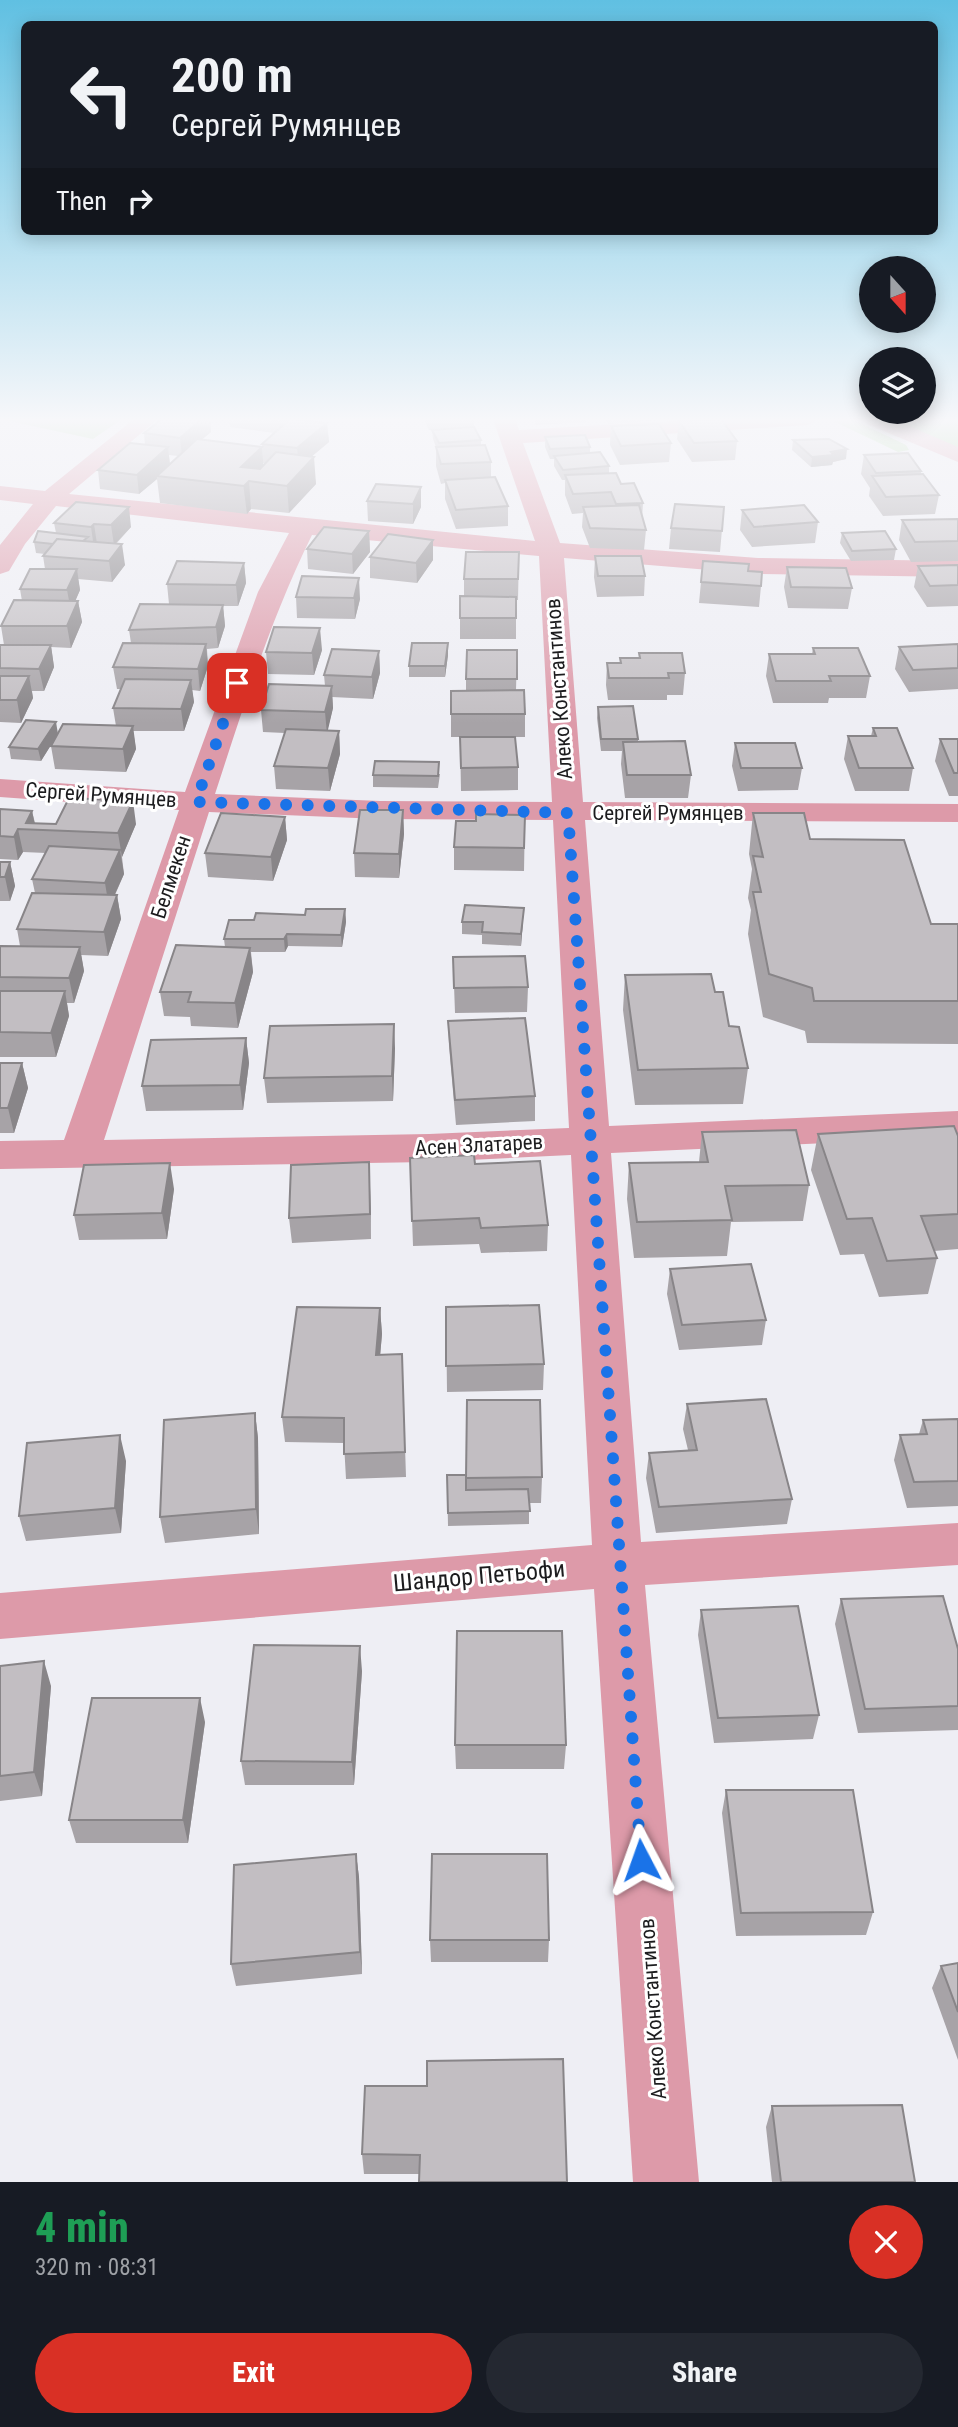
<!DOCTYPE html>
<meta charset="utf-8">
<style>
:root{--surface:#171b24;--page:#242831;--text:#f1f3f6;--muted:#9ea1a6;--accent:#d93025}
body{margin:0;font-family:"Roboto Condensed",sans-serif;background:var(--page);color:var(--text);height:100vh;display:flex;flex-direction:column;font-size:26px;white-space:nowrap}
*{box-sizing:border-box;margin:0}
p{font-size:23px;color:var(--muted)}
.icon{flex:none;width:38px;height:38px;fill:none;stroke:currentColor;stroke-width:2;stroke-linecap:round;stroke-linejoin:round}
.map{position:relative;height:2182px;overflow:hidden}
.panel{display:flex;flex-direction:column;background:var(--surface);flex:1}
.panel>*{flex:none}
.guide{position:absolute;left:21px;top:21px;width:917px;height:214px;border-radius:10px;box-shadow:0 4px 18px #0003;background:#171b24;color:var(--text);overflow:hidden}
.needle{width:46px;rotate:159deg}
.fabs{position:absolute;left:859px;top:256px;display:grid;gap:14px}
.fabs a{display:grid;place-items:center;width:77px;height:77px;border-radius:50%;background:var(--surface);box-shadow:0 4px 18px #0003;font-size:35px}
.pin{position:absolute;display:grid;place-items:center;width:60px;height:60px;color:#fff;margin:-30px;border-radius:14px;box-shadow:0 4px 10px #0006}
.me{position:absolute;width:77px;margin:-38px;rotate:356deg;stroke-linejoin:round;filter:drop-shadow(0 0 5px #0008)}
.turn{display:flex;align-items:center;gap:24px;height:147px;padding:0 35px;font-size:32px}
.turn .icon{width:91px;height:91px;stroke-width:2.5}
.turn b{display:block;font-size:49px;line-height:60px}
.then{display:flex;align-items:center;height:66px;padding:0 35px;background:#0003;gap:14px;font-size:26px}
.round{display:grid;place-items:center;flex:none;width:74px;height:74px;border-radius:37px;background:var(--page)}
.overview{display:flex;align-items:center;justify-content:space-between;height:119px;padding:0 35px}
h1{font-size:42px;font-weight:800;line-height:52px;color:#1e9e55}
.primary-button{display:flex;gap:14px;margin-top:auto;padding:14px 35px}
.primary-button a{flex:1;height:80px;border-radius:42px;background:var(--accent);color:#fff;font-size:28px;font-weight:800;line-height:80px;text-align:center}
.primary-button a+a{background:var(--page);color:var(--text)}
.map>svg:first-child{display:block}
</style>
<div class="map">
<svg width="958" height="2182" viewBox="0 0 958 2182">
<rect width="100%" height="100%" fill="#eeeef4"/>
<path fill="#a1d78f" d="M0,419h122l-29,20z
M877,419h81v36z
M854,420l52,25 3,5 -11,2 -65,-31z"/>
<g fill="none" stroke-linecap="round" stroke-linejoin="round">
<path fill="#dd9aa9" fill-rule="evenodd" d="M134,419h24l-89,75 466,47 -42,-122h22l4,11 184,-11h116l-11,6 -285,18 37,100 198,15 200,3v16l-200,-3 -194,-16 19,244 375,2v18l-373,-2 24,306 349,-15v26l-347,16 30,389 317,-19v42l-313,20 54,597h-66l-39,-593 -594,50v-46l592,-48 -21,-390 -142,7 -429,7v-28l64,-1 115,-330 -179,-13v-18l185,13 73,-200 31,-59 -233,-27 -31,38 -16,27 -9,3v-29l33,-41 -33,-4v-14l45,5zM312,535l227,21 13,246 -172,-1 -165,-7c29,-89 56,-176 97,-259zM209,812l171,7 173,1 16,308 -140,6 -325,6z
M864,419h29l65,28v15l-91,-38z"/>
</g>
<path fill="#a7a3a7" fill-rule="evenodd" d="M162,419h65l-3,2 -14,-2 1,13 -10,8 61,7 1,18 2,-2h-2l-1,-19 12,-11 -44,-6 -1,-8h83l-2,2 17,2 2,19 -18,15 5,27 -27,29 -38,-4 -4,5 -87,-11 -3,-24 -18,15 -39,-5 -2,-19 47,-25 -1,-12zM169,455l9,1 -8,8z
M424,419h50v8l7,13v5l10,17v15l17,29v20l-52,3 -11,-30v-16l-4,1 -5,-18v-19l-3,-8 -1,-9h-3z
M534,419h52v3l-50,3z
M605,419h50v2l-47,3z
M679,421l58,20 -2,19 -43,2 -15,-23z
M611,426l60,17 -2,19 -49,3 -10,-20z
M545,437l45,10v6l19,13v7l34,30 -1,16 4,11 -2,20 -54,-2 -8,-21 1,-14 -11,1 -7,-19v-15h-3l-8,-14v-7h-4l-5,-12z
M793,440l53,19 -13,3 -1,3 -21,2 -19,-17z
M864,455l57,16v3l18,21 -4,19 -52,2 -14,-20 1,-8 -9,-14z
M376,484l45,23 -8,17 -45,-3 -1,-20z
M76,502l55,25 -15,17 9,21 -13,17 -34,-3 2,11 -5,11h3l4,21 -11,26 -20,-1 3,20 -10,24h-12l1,7 -12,25 -21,-1v-77h4l-3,-19 21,-25 -2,-12 25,-20 -2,-13 2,-2 -9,-1 -2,-11 22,-9 -2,-10z
M724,507l-4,45 -51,-3 2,-21z
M742,510l76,12 -3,21 -63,4 -12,-17z
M902,520l56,21v20l-47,1 -12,-22z
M369,531l1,21 -17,22 -45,-5 -1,-20z
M842,533l54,16 -2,11 -43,1 -11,-18z
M519,552l-1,48h-2v39h-56v-43h4v-17z
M595,556l50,20 -1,20 -47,1 -3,-20z
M370,557l63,3 -16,23 -47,-5z
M703,561l45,10 13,15 -2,21 -60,-4z
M244,563l2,20 -8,23h-15l2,20 -7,22 -11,1 1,17 -8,25 -8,-1 2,12 -10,29h-51l3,18 -10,23 -71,-3 -4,-23 3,-6 -13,21 -30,-2 -2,-12 49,-14 58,-7 -3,-18 8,-19h-4l-4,-22 18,-24 -2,-13 40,-26 -2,-20z
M958,565v41l-31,1 -13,-20 4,-21z
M787,567l65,21 -4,21 -60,-1 -4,-21z
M296,597l64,2 -5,20 -58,-1z
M958,644v45l-49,3 -14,-23 4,-22z
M813,648l57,28 -4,22h-37l-1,5h-55l-7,-27 3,-22h43z
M322,650l-8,25 -46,-1 -2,-22z
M517,650l-1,40 9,24v23h-10l3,30v23l-57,1 -1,-54h50h-59v-46h15v-12z
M379,651l1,22 -7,26 -41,-2 1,11 -6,23h12l1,23 -10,37 -54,-2 -2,-23 11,-33 -22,-1 -2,-22 64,-24 -1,-11z
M639,653l46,20 -2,22h-16v5h-59l-2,-15 1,-22h13v-5h19z
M448,655l-3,22h-36v-11z
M598,707l40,32v2l53,34 -3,23h-63l-4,-34 1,-13h-21l-4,-33z
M873,728l40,40 -4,23h-54l-11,-32 4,-23h23z
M940,739h18v57h-9l-14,-35z
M735,743l67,25 -4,22 -60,1 -6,-25z
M440,774l-2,14 -65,-1v-12z
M0,809l32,2 3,12 101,1 -14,33 2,17 -9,21h2l4,24 -13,37 -27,-1 3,16 -10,32h-7l2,13 -13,41h-56v-111h20l-3,-17 18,-36 -3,-14 14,-26 -23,-1 -5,8 -18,-1z
M403,810l1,24 -5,44 -44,-1 -1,-24z
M753,813l57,26 121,85h27v120l-151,-1 -2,-12 -42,-14 -15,-83 3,-24 -3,-12 4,-29 -3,-15z
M525,815l-1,56 -70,-1v-23l22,-26z
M285,817l2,23 -14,41 -65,-4 -3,-24z
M0,862h10l5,24 -5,15h-10z
M345,909l1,13 -4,25 -54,-1 -3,6h-34l2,20 -15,56 -47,-2 -1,-9 -26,-1 -4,-24 65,-45 -1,-8 30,-19z
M523,920l-2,26 -39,-2v-9l-20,-1v-12z
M453,957l75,30 -1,25 -72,1z
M625,975l90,17 33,76 -5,36 -108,1 -12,-95z
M448,1021l87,75v25l-79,4 -7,-79z
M246,1038l3,25 -6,47 -97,1 -4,-25z
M395,1048l-2,53 -126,2 -3,-25z
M0,1063h22l6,25 -14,45h-14z
M702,1132l107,53 -6,36 -72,1 -4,34 -93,2 -7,-59 2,-36 70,-1z
M818,1134l140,2v113l-24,2 3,7 -9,36 -49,3 -15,-43 -24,1 -29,-85z
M410,1158l65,6 73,61 -1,26 -66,2 -2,-9 -66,2z
M370,1187l1,52 -79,4 -3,-25z
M174,1189l-7,50 -88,1 -5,-25z
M670,1269l96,51 -4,25 -83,5 -12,-56z
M446,1307l98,57 -1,26 -96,2z
M380,1308l2,26 -2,21 22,-1 4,123 -60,2 -2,-36 -59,-1 -3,-25z
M687,1404l105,95 -5,25 -131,9 -10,-55 3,-25 39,-3 -5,-21z
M255,1413l3,25 1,96 -94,9 -5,-26z
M958,1419v87l-51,2 -13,-48 6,-25 19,-1 4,-14z
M126,1461l-5,72 -95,8 -7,-25z
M447,1475l95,2 -1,26h-12v21l-81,2z
M841,1599l117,50v81l-100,3 -23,-109z
M701,1610l118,105 -6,24 -99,4 -16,-108z
M0,1666l51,20 -9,110 -42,5z
M362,1671l-8,114h-109l-4,-24z
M205,1722l-17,121h-112l-7,-23z
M455,1745h111l-2,24h-108z
M726,1790l147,122 -7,23 -130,1 -14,-123z
M356,1854l3,23 3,97 -126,12 -5,-22z
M430,1940h119l-1,22h-117z
M958,1963v97l-26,-72 9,-22z
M563,2059l-143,115h-56l-2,-20 65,-68z
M772,2106l143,76h-143l-6,-55z"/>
<path fill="#888588" d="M202,419h8l1,13 -29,24 -2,-18z
M327,423l2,19 -30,25 -2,-19z
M168,447l2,19 -13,10v3l-18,15 -2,-19z
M262,447l2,27 -15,7 2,28 -4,5 -6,-47z
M847,449l-1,10 -13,3 -1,3 -21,2 1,-10z
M314,457l2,27 -27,29 -2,-27z
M421,487v20l-8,17v-20z
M129,507l2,20 -17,18 -3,-20z
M94,524l3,20 -3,4 -3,-21z
M369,531l1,21 -17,22 -1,-20z
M433,540v20l-16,23 -1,-20z
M122,544l3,21 -13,17 -3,-21z
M244,563l2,20 -8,23 -2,-21z
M77,569l3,21 -9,21 -4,-21z
M359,578l1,21 -5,20 -1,-21z
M78,601l4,21 -11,26 -4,-22z
M223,605l2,21 -7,22 -2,-21z
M320,628l2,22 -8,25 -2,-22z
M448,643v12l-3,22v-11z
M206,644l2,22 -8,25 -2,-22z
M51,645l3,22 -10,24 -5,-22z
M379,651l1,22 -7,26 -1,-22z
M29,676l4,22 -12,25 -4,-23z
M191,680l3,22 -10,29 -3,-22z
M332,686l1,22 -6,26 -2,-22z
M56,722l2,12 -17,27 -3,-12z
M133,726l3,23 -10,23 -3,-23z
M339,731l1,23 -10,37 -2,-23z
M133,801l3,23 -14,33 -4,-24z
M403,810l1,24 -5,44v-24z
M32,811l4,19 -10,-7z
M285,817l2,23 -14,41 -2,-24z
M18,829l5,23 -5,8 -4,-23z
M120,850l4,24 -15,33 -4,-24z
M10,862l5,24 -5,15 -5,-24z
M117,895l4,24 -13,37 -4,-24z
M524,908l-1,12 -2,26v-12z
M345,909l1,13 -4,25 -1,-12z
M287,934l1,12 -3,6 -1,-13z
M80,947l4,24 -10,32 -5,-25z
M250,948l3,24 -15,56 -3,-25z
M65,991l4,25 -13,41 -5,-24z
M394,1024l1,24 -2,53 -1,-25z
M246,1038l3,25 -6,47 -3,-25z
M22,1063l6,25 -14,45 -6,-25z
M369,1162l1,25 1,52 -1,-25z
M170,1163l4,26 -7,50 -5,-26z
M380,1308l2,26 -4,46 -2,-25z
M255,1413l3,25 1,96 -3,-25z
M120,1435l6,26 -5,72 -6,-25z
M360,1646l2,25 -8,114 -2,-23z
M44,1661l7,25 -9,110 -8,-24z
M200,1698l5,24 -17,121 -5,-23z
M356,1854l3,23 3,97 -2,-22z"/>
<path fill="#c2bec2" stroke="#888588" stroke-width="2" d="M162,419h40l-22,19 -36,-5z
M290,419h3l34,4 -30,25 -35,-4z
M428,419h29l-28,2z
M721,419l16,22 -43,2 -15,-22z
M659,424l12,19 -50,3 -10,-20z
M474,427l7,13 -42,3 -7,-13z
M585,435l5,12 -40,2 -5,-12z
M197,439l65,8 -21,20 19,2 16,-17 38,5 -27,29 -38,-5 -5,5 -87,-10z
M829,439l18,10 -16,3 3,3 -22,2 -19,-17z
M130,443l38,4 -31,28 -39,-5z
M485,445l6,17 -50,2 -5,-17z
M600,452l9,14 -46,4 -9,-14z
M908,453l13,18 -45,2 -12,-18z
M616,473l5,11 13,-1 9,20 -27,1 -5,-12 -38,2 -8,-19z
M923,474l16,21 -53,2 -14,-21z
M495,477l13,29 -52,4 -11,-30z
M376,484l45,3 -8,17 -46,-3z
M76,502l53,5 -18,18 -17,-1 -3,3 -37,-4z
M675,504l49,3 -2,24 -51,-3z
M639,505l7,25 -56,-2 -7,-21z
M804,505l14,17 -64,5 -12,-17z
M958,519v22l-43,1 -13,-22z
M324,527l45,4 -17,23 -45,-5z
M38,531l50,6 -5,4 -26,-2 -4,5 -19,-2z
M885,531l11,18 -44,2 -10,-18z
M388,534l45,6 -17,23 -46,-6z
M57,539l65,5 -13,17 -66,-5z
M466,552h53l-1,27h-54z
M595,556h46l4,20h-47z
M177,561l67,2 -8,22 -69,-1z
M703,561l46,3 -1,7 14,1 -1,14 -60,-4z
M958,565v20l-28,1 -12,-20z
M787,567l59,1 6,20 -61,-1z
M30,569h47l-10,21 -47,-1z
M302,576l57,2 -5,20 -58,-1z
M460,596l56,1v21h-56z
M14,600l64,1 -11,25h-66z
M140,604l83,1 -7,22 -87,3z
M274,627l46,1 -8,25 -46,-1z
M123,643l83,1 -8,25 -85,-2z
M412,643h36l-3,23h-36z
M958,644v24l-45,2 -14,-23z
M0,645h51l-12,24 -39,-1z
M813,648h45l12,28h-41l2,5h-55l-7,-27h46z
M332,649l47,2 -7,26 -48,-2z
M467,650h50v29h-51z
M639,653h43l3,20h-17l1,5h-60l-2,-15h14l-1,-5h20z
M0,676h29l-12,24h-17z
M125,679l66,1 -10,29 -68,-1z
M269,684l63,2 -7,26 -64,-2z
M524,690l1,24h-74v-23z
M633,706l5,33h-37l-3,-32z
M26,720l30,2 -18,27 -29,-2z
M63,724l70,2 -10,23 -72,-3z
M873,728h24l16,40h-54l-11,-32h28z
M286,729l53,2 -11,37 -54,-2z
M460,737h55l3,30 -57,1z
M940,739h18v34h-4z
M685,741l6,34h-64l-4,-33z
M735,743h60l7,25h-61z
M375,761l64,1 -1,14 -65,-1z
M69,798l64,3 -15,32 -100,-4 -4,8 -14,-1v-27l32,2 -6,12 30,1z
M360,810h43l-4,44 -45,-1z
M221,813l64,4 -14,40 -66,-4z
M753,813h51l6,26 94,1 27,84h27v77h-144l-2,-13 -43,-14 -16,-82h8l-8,-36 10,1z
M476,814l49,1 -1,33 -70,-1 2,-26h20z
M49,846l71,4 -15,33 -73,-4z
M0,862h10l-5,15h-5z
M32,893l85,2 -13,37 -87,-3z
M465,905l59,3 -3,26 -39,-2 1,-10h-21z
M306,909h39l-4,26 -54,-1 -3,5h-60l5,-19h25l2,-7 49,2z
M176,945l74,3 -15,55 -47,-1 3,-10h-31z
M0,946l80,1 -11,31 -69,-1z
M525,956l3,31 -74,1 -1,-31z
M711,974l4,18h8l6,34 10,1 9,41 -110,2 -13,-95z
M0,991h65l-14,42 -51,-1z
M525,1018l10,78 -80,4 -7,-79z
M394,1024l-2,52 -128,2 6,-52z
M246,1038l-6,47 -98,1 9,-46z
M0,1063h22l-14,45h-8z
M954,1126l4,10v78l-37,2 16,42 -50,3 -15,-43 -25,1 -29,-85z
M796,1130l13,55 -84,1 7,34 -95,2 -8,-59 79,-1 -6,-30z
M474,1155l1,9 65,-3 8,64 -67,3 -2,-10 -67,3 -2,-63z
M369,1162l1,52 -81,4 2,-53z
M170,1163l-8,50 -88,2 10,-50z
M751,1264l15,56 -84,5 -12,-56z
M539,1305l5,59 -98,2v-59z
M297,1307l83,1 -4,47 26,-1 3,98 -61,2v-36l-62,-1z
M766,1399l26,100 -133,8 -10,-54 48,-3 -10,-46z
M467,1400h73l2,77 -76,1z
M255,1413l1,96 -96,8 4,-97z
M958,1419v62l-44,1 -14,-47 27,-1 -4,-14z
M120,1435l-5,73 -96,8 8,-73z
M447,1475h19v15l62,-1 2,22 -82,2z
M943,1596l15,53v57l-93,3 -24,-110z
M798,1606l21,109 -101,3 -17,-108z
M457,1631h105l4,114h-111z
M254,1645l106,1 -8,116 -111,-1z
M44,1661l-10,111 -34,4v-110z
M92,1698h108l-17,122h-114z
M726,1790h127l20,122 -132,1z
M356,1854l4,98 -129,12 3,-99z
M432,1854h115l2,86h-119z
M958,1963v49l-17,-46z
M563,2059l4,123h-148l1,-27 -58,-1 3,-68h62v-25z
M902,2105l13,77h-134l-9,-76z"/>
<linearGradient id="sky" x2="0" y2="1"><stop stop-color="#60c0e2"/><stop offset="0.58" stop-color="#f7f7fa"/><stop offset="1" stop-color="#f7f7fa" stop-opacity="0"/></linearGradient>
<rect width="958" height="724" fill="url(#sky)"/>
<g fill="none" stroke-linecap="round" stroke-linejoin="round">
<path stroke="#1a73e8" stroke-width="12" stroke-dasharray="0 21.6" d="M237,683l-41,119 372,11 73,1047"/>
</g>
<g text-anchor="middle" stroke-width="6" stroke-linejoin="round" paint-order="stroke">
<g font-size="21" fill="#1c1c1e" stroke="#fff">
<text transform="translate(559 689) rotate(-94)" y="7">Алеко Константинов</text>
<text transform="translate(101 795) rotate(4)" y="7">Сергей Румянцев</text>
<text x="668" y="820">Сергей Румянцев</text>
<text transform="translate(171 877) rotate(-72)" y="7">Белмекен</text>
<text transform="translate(479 1145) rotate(-3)" y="7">Асен Златарев</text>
<text transform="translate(653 2009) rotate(-94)" y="7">Алеко Константинов</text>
</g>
<g font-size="24" fill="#1c1c1e" stroke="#fff">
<text transform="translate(479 1576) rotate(-5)" y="8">Шандор Петьофи</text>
</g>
</g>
</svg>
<div class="fabs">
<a><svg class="needle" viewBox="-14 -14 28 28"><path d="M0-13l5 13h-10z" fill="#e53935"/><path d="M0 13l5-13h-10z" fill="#9ea1a6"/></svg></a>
<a><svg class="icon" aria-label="layers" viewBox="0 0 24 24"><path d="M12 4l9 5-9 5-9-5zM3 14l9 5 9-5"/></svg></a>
</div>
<div class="pin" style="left:237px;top:683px;background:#d93025"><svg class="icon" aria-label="arrive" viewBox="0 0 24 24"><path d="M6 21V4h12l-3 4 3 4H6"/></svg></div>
<svg class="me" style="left:641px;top:1860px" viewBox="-20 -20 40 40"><path d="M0-17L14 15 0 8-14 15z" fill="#1a73e8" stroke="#fff" stroke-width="4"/></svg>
<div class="guide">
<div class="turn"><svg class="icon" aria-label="left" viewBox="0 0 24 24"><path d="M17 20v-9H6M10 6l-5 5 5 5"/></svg><div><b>200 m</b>Сергей Румянцев</div></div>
<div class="then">Then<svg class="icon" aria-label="right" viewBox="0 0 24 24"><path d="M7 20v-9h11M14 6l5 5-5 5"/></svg></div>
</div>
</div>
<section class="panel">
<div class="overview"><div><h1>4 min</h1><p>320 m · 08:31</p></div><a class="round" style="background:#d93025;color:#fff"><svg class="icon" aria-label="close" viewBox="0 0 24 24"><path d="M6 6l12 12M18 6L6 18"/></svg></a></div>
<div class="primary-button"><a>Exit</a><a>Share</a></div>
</section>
